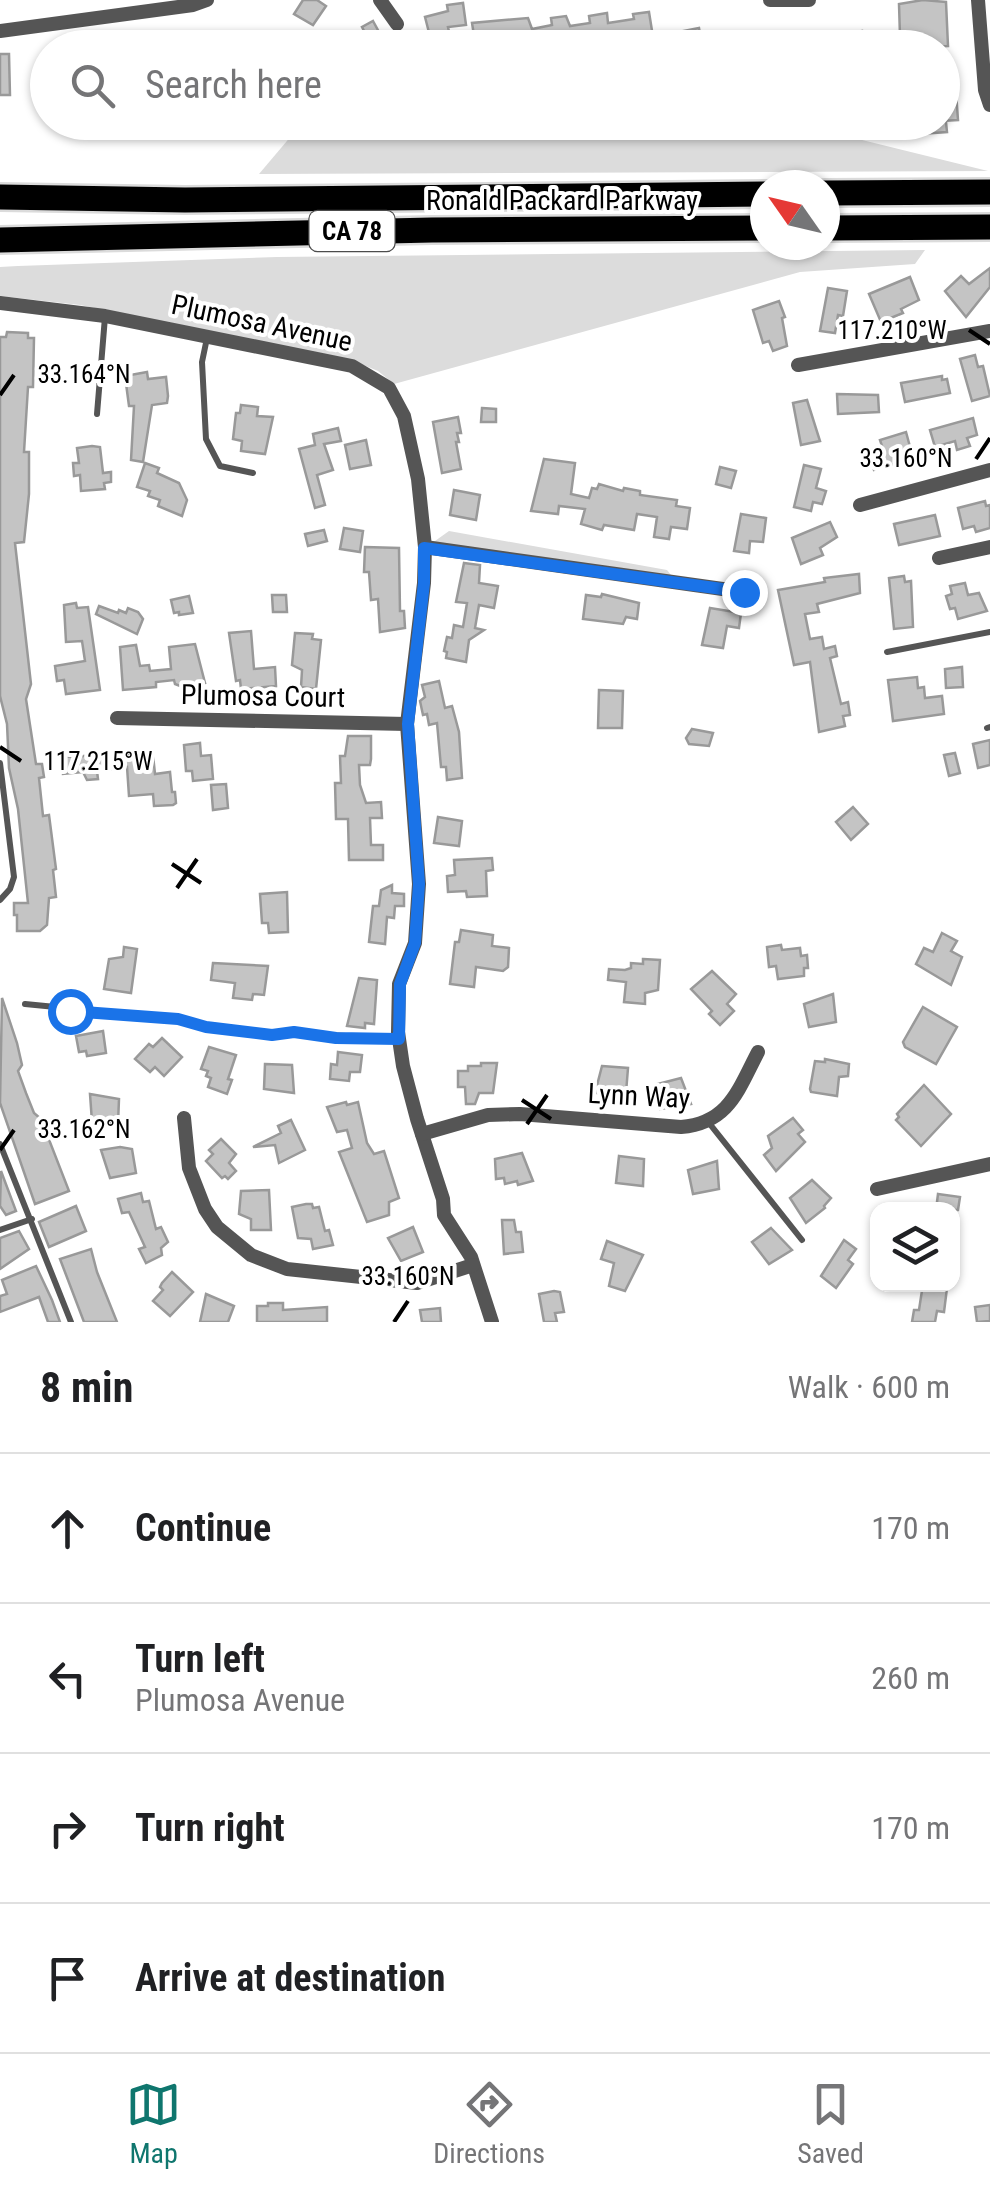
<!DOCTYPE html>
<meta charset="utf-8">
<style>
:root{--surface:#fff;--page:#f6f6f6;--text:#202124;--muted:#757577;--line:#e0e0e0;--accent:#0f766e}
body{margin:0;font-family:"Roboto Condensed",sans-serif;background:var(--page);color:var(--text)}
.controls{position:absolute;right:30px;bottom:30px;display:grid;overflow:hidden;border-radius:20px;box-shadow:0 2px 8px #0004}
.controls button{width:90px;height:90px;display:grid;place-items:center;padding:0;border:0;border-bottom:2px solid var(--line);background:var(--surface);color:var(--text);font:50px sans-serif}
.compass{position:absolute;left:750px;top:170px;width:90px;height:90px;border-radius:50%;background:var(--surface);box-shadow:0 2px 8px #0004;rotate:304deg}
.stop{position:absolute;width:30px;height:30px;margin:-22px;border:8px solid #1a73e8;border-radius:50%;background:#fff}
.stop.end{background:#1a73e8;border-color:#fff;box-shadow:0 2px 10px #0008}
.list{margin:0;padding:0;list-style:none}
h2{display:flex;justify-content:space-between;align-items:center;height:130px;margin:0;padding:0 40px;font-size:42px}
h2 small{font-size:32px;font-weight:400;color:var(--muted)}
.list li{display:grid;grid-template-columns:65px 1fr auto;gap:30px;align-items:center;box-sizing:border-box;height:150px;padding:0 40px;border-top:2px solid var(--line)}
.list b{display:block;font-size:38px;white-space:nowrap}
.list p{margin:0;font-size:32px;white-space:nowrap;color:var(--muted)}
.list em{font-size:32px;font-style:normal;color:var(--muted)}
.icon{flex:none;width:55px;height:55px;fill:none;stroke:currentColor;stroke-width:2;stroke-linecap:round;stroke-linejoin:round}
.map{position:relative;flex:none;width:990px;height:1322px;overflow:hidden}
.search{position:absolute;background:var(--surface);box-shadow:0 2px 8px #0004;left:30px;right:30px;top:30px;height:110px;display:flex;align-items:center;gap:25px;box-sizing:border-box;padding:0 35px;border-radius:55px;color:var(--muted);font-size:38px}
.sheet{height:730px;background:var(--surface)}
nav{display:flex;justify-content:space-around;align-items:center;box-sizing:border-box;height:140px;border-top:2px solid var(--line);background:var(--surface);font-size:28px;color:var(--muted)}
nav a{display:grid;justify-items:center;gap:5px}
nav .on{color:var(--accent)}
.map>svg:first-child{display:block}
.green{fill:#dcdcdc}
.building{fill:#c4c4c4;stroke:#999;stroke-width:2.5}
.lines{fill:none;stroke-linecap:round;stroke-linejoin:round}
.highway-casing{stroke:#dbdbdb;stroke-width:30}
.lane{stroke:#555;stroke-width:6}
.street{stroke:#555;stroke-width:14}
.highway{stroke:#000;stroke-width:25}
.route{stroke:#1a73e8;stroke-width:12}
.ticks{fill:none;stroke:#000;stroke-width:4}
.labels{text-anchor:middle;dominant-baseline:central;stroke-width:8;stroke-linejoin:round;paint-order:stroke}
.shield{fill:#fff;stroke:#4c4c4c;stroke-width:2.5}
.shield-label{font-size:25px;font-weight:bold;fill:#000}
.street-label{font-size:28px;fill:#000;stroke:#fff}
.ticks-label{font-size:25px;text-anchor:middle;fill:#000;stroke:#fff;stroke-width:8;stroke-linejoin:round;paint-order:stroke}
</style>
<div class="map">
<svg width="990" height="1322" viewBox="0 0 990 1322">
<rect width="100%" height="100%" fill="#fff"/>
<g class="green">
<path d="M303,122L793,123L988,171L259,174Z"/>
<path d="M925,250L915,264L800,272L394,384L378,371L349,359L80,305L0,296V267L18,266L277,257Z"/>
<path d="M449,531L667,570L675,580L428,546Z"/>
</g>
<g class="building">
<path d="M303,0H317L326,6L313,25L294,14Z"/>
<path d="M923,0L946,2L948,46L893,48L892,36H900L899,4Z"/>
<path d="M463,3L466,25L448,27L452,45L433,48L425,17L448,11L447,5Z"/>
<path d="M649,12L653,37L699,28L701,39L726,36L728,48H476L472,23L528,18L532,29L552,25L551,18L566,16L570,26L590,23L589,16L607,13L608,23L634,19L633,14Z"/>
<path d="M373,21L385,43L376,48H373L362,27Z"/>
<path d="M862,31L864,48H848L846,34Z"/>
<path d="M0,54H9L10,95H0Z"/>
<path d="M942,77H955L958,120L942,121Z"/>
<path d="M920,122H946L947,132L921,134Z"/>
<path d="M990,268V287L966,317L945,291L961,276L969,284Z"/>
<path d="M910,277L919,300L901,309L903,313L881,322L869,294Z"/>
<path d="M828,288L847,291L843,316L838,315L835,333L820,331Z"/>
<path d="M779,301L785,317L782,318L787,346L773,351L769,341L763,343L753,310Z"/>
<path d="M7,332L28,333V338H34L33,387H28L24,452H29V494L24,542L15,543L31,684L26,699L36,764H42L44,777L39,778L43,816L49,815L56,869L53,870L56,897L49,898L47,925L40,931H17V915H14V903H28L18,809L9,768L7,724L0,696V337H6Z"/>
<path d="M975,355L978,367L983,366L990,396L972,401L960,359Z"/>
<path d="M147,372L148,379L166,377L168,396L167,403L152,405L143,462L131,460L134,406H129L125,376Z"/>
<path d="M942,376V380L947,379L950,393L905,402L901,383Z"/>
<path d="M837,394L878,395L879,412L838,414Z"/>
<path d="M807,400L820,441L801,445L793,403Z"/>
<path d="M241,405L258,407L257,416L273,417L265,454L241,451L242,441L233,439L236,413H240Z"/>
<path d="M482,408L496,409V422H481Z"/>
<path d="M458,417L461,433H457L459,442H456L461,469L442,473L433,422Z"/>
<path d="M973,418L977,435L967,438L970,446L957,450L955,441L935,447L930,430Z"/>
<path d="M338,428L341,441L324,444L333,470L317,475L325,505L315,508L299,449L315,445L313,434Z"/>
<path d="M906,432L912,454L900,457L901,462L874,470L869,449L882,446L880,440Z"/>
<path d="M366,440L371,465L350,469L345,445Z"/>
<path d="M92,446L100,447L103,473L111,472V482L104,483L105,489L81,491L80,475L74,476L73,463H79L77,448Z"/>
<path d="M544,459L575,463L571,494L589,498L592,488L597,489L599,484L623,491L624,488L640,491V495L677,500L676,506L690,508L687,529L671,527L669,539L654,537L657,517L637,514L634,530L604,525L602,530L581,524L585,509L559,506L558,514L531,511Z"/>
<path d="M145,463L159,468L157,473L179,483L187,500L182,516L158,506L160,500L148,496L150,491L137,487Z"/>
<path d="M804,465L821,469L816,488L826,491L822,504L813,502L811,511L794,507Z"/>
<path d="M720,467L736,471L731,488L716,484Z"/>
<path d="M454,490L480,495L476,520L450,515Z"/>
<path d="M985,501L986,506L990,505V528L976,532L974,526L963,529L958,508Z"/>
<path d="M741,514L766,518L763,542L750,541L749,553L734,551Z"/>
<path d="M935,515L940,536L899,545L894,524Z"/>
<path d="M830,522L837,537L820,548L823,555L801,564L792,538Z"/>
<path d="M344,528L363,531L360,552L340,549Z"/>
<path d="M324,530L327,541L308,546L305,534Z"/>
<path d="M365,547L399,548L400,611H404L405,628L380,632L378,599L371,600L369,572H364Z"/>
<path d="M464,563L480,565L479,583L498,586L494,608L479,605L475,628L484,630L469,640L466,662L446,658L447,652L444,651L447,637L452,638L454,625L463,627L467,603L456,602Z"/>
<path d="M859,574L860,593L817,604L819,612L805,614L810,639L822,637L824,649L835,646L837,656L830,658L841,704L848,702L850,715L843,716L845,726L819,732L810,662L794,665L778,590L825,582L824,578Z"/>
<path d="M904,576L905,582L911,581L913,627L894,629L889,578Z"/>
<path d="M965,583L968,595L979,593L987,611L958,619L955,608L950,609L946,596L952,594L950,586Z"/>
<path d="M602,594L639,603L637,619L626,617L623,624L583,619L586,595L601,597Z"/>
<path d="M272,595H286L287,612H273Z"/>
<path d="M189,596L193,613L179,615V612L174,613L171,600Z"/>
<path d="M76,603L77,608L88,607L100,690L66,694L64,680L57,681L55,666L85,661L82,641L66,642L64,605Z"/>
<path d="M99,606L118,613L119,610L126,613L128,608L138,612L143,619L137,634L96,614Z"/>
<path d="M710,608L741,613L739,628L727,626L723,648L702,645Z"/>
<path d="M251,631L254,669L275,667L276,686L241,689L240,680L236,681L229,633Z"/>
<path d="M295,633L313,634L312,639L321,640L316,689L301,687L302,670L292,665Z"/>
<path d="M195,644L205,683L180,686L175,684L174,680L156,682V687L123,690L120,647L136,645L140,666L149,665L150,671L171,669L169,647Z"/>
<path d="M962,667L963,687L946,688L945,669Z"/>
<path d="M917,677L918,688L924,687L925,698L942,696L944,714L893,721L888,680Z"/>
<path d="M439,681L445,708L452,706L459,732L462,778L447,780L446,767H441L437,723L429,725L427,714L423,715L420,701L425,697L422,685Z"/>
<path d="M599,690L623,691L622,728H598Z"/>
<path d="M692,729L713,733L709,746L689,744L686,738Z"/>
<path d="M348,736H371V759L370,765H359L360,785L366,803L381,802L382,818H370L371,845H383V860H349L348,819H336L335,783H341L340,756H345Z"/>
<path d="M990,740V765L978,768L973,744Z"/>
<path d="M200,743L201,756L211,755L213,779L193,781L192,771H186L184,745Z"/>
<path d="M149,753L153,755L155,774L170,772L172,792H175L176,803L173,805L154,806L153,794L129,796L127,767L97,771L98,779L87,780L83,772L63,774L62,757Z"/>
<path d="M955,753L960,773L949,776L944,755Z"/>
<path d="M226,784L228,808L213,810L211,785Z"/>
<path d="M853,807L868,824L851,840L836,822Z"/>
<path d="M438,817L462,821L459,846L434,843Z"/>
<path d="M492,858L493,870L486,871L487,896L467,897L466,891L448,892L447,876L455,875L454,860Z"/>
<path d="M392,885V893L404,894V906H395L394,918L387,917L385,944L369,942L373,906H379L381,890Z"/>
<path d="M287,892L288,932L269,933L268,923H262L260,894Z"/>
<path d="M461,930L493,935L492,946L509,948L508,967L503,971L476,967L474,987L450,984L455,942H459Z"/>
<path d="M942,933L957,941L951,951L962,957L951,985L916,964L924,948L933,952Z"/>
<path d="M781,945L782,950L800,948L801,956L807,955L808,968H804V976L778,979L776,966L769,967L767,947Z"/>
<path d="M124,947L137,949L131,993L104,989L109,959L123,957Z"/>
<path d="M643,959L660,960L658,990L645,993V1004L624,1002L626,982L608,980L609,969L625,970L631,968V963L643,964Z"/>
<path d="M213,963L268,966L264,995L253,994L252,1000L233,998L235,983L211,980Z"/>
<path d="M712,971L736,994L727,1004L734,1011L720,1025L709,1014L712,1011L691,989Z"/>
<path d="M359,978L377,980L374,1024L365,1023V1028L347,1026Z"/>
<path d="M833,994L836,1022L809,1027L804,1004Z"/>
<path d="M2,998L17,1043L22,1065L18,1071L26,1093L34,1113L41,1119L69,1191L35,1204L0,1103Z"/>
<path d="M923,1007L957,1027L936,1064L905,1047L903,1042Z"/>
<path d="M103,1031L106,1053L87,1056L86,1051L79,1052L76,1036Z"/>
<path d="M162,1038L182,1057L164,1076L155,1067L150,1072L135,1059L149,1044L153,1047Z"/>
<path d="M209,1047L236,1055L228,1079L232,1080L227,1094L208,1087L211,1078L206,1076L208,1071L201,1069Z"/>
<path d="M338,1052L362,1055L360,1072H350L349,1081L330,1079L331,1064L337,1065Z"/>
<path d="M825,1059L849,1064L848,1076L839,1077L837,1096L811,1092L810,1089L815,1061L825,1062Z"/>
<path d="M481,1063H497L493,1093H479L475,1104H466L465,1087H458V1071H468V1066H481Z"/>
<path d="M265,1064L292,1065L294,1093L264,1089Z"/>
<path d="M602,1066L628,1068L626,1093H595Z"/>
<path d="M681,1078L691,1104L660,1109L654,1085Z"/>
<path d="M924,1085L951,1114L921,1146L896,1120L899,1117L897,1114Z"/>
<path d="M90,1094L119,1099L118,1124L92,1122Z"/>
<path d="M346,1102L347,1105L358,1102L367,1143L374,1154L384,1151L399,1198L389,1202V1215L367,1222L339,1152L352,1148L347,1130L337,1132L327,1107Z"/>
<path d="M793,1118L803,1130L798,1134L805,1142L776,1171L764,1155L772,1148L768,1136Z"/>
<path d="M291,1120L305,1150L279,1163L275,1145L253,1147L281,1133L278,1126Z"/>
<path d="M221,1139L236,1154L229,1163L236,1171L228,1179L225,1176L222,1178L206,1161L213,1154L209,1150Z"/>
<path d="M120,1147L132,1149L136,1173L110,1178L101,1150Z"/>
<path d="M522,1153L533,1181L518,1185L517,1181L505,1184L504,1178L496,1179L495,1159Z"/>
<path d="M619,1156L644,1159L643,1186L616,1183Z"/>
<path d="M717,1161L719,1189L693,1194L688,1170Z"/>
<path d="M1,1171L16,1211L6,1215L0,1206Z"/>
<path d="M812,1180L831,1198L824,1206L825,1208L806,1223L790,1198Z"/>
<path d="M269,1190L271,1230H251V1219L239,1214L241,1191Z"/>
<path d="M141,1193L143,1202L149,1201L156,1229L161,1227L168,1242L161,1248L162,1255L146,1263L139,1249L145,1247L129,1212L122,1213L118,1199Z"/>
<path d="M938,1194L960,1197L958,1210H936Z"/>
<path d="M306,1204H312L313,1208L319,1207L325,1231L329,1230L333,1245L313,1249L311,1239L298,1238L292,1207Z"/>
<path d="M76,1206L86,1231L49,1247L39,1222Z"/>
<path d="M502,1220H514L516,1232H521L523,1252L504,1254Z"/>
<path d="M413,1227L423,1252L401,1261L388,1238Z"/>
<path d="M771,1228L792,1250L769,1264L752,1242Z"/>
<path d="M19,1231L29,1249L0,1269V1238Z"/>
<path d="M844,1240L856,1249L848,1260L853,1264L836,1288L821,1276Z"/>
<path d="M607,1241L643,1255L625,1291L609,1286L614,1263L601,1259Z"/>
<path d="M91,1249L97,1272L117,1322H84L60,1259Z"/>
<path d="M36,1266L52,1300L60,1322H48L39,1297L0,1312V1296L7,1294L2,1280Z"/>
<path d="M172,1272L193,1292L170,1316L153,1301L163,1290L160,1287L162,1283Z"/>
<path d="M923,1284L947,1288L944,1312L937,1311L935,1322H912L914,1310H919Z"/>
<path d="M554,1291L560,1292L564,1312L555,1313L557,1322H544L539,1294Z"/>
<path d="M206,1294L234,1306L228,1322H200Z"/>
<path d="M268,1303H283V1310L327,1307V1322H257V1306H268Z"/>
<path d="M990,1305V1321L977,1322L975,1307Z"/>
<path d="M440,1308L441,1322H422L420,1310Z"/>
</g>
<g class="lines">
<g class="highway-casing">
<g id="highway">
<path d="M825,193L990,192"/>
<path d="M0,197L185,200L765,194"/>
<path d="M825,228L990,227"/>
<path d="M0,240L432,230L765,228"/>
</g>
</g>
<g class="lane">
<path d="M207,338L202,362L206,439L220,466L253,473"/>
<path d="M97,414L105,317"/>
<path d="M887,652L990,632"/>
<path d="M987,728L990,727"/>
<path d="M0,763L14,877L10,889L0,900"/>
<path d="M25,1004L178,1019L206,1027L272,1035L294,1033L398,1039"/>
<path d="M709,1123L802,1240"/>
<path d="M0,1144L71,1322"/>
<path d="M0,1230L32,1219"/>
</g>
<g class="street">
<path d="M380,0L397,24"/>
<path d="M770,0H809"/>
<path d="M978,0L985,90L990,105"/>
<path d="M0,31L193,5L207,0"/>
<path d="M0,303L105,316L352,366L389,388L404,416L418,479L425,547L424,583L407,724L419,884L415,943L399,984L398,1032L403,1066L417,1119L443,1199L444,1215L471,1257L492,1322"/>
<path d="M798,365L990,331"/>
<path d="M860,505L990,470"/>
<path d="M425,547L744,592"/>
<path d="M939,558L990,547"/>
<path d="M117,718L407,724"/>
<path d="M184,1118L189,1168L205,1209L217,1227L251,1255L287,1269L417,1283L473,1265"/>
<path d="M422,1134L488,1115L520,1114L681,1127C729,1123 738,1090 758,1052"/>
<path d="M877,1189L990,1164"/>
</g>
<use href="#highway" class="highway"/>
</g>
<g class="lines">
<path class="route" d="M70,1011L178,1019L206,1027L272,1035L294,1032L336,1038L399,1039L400,984L415,943L419,884L408,724L424,583V548L744,592"/>
</g>
<path class="ticks" d="M969,330L990,344M0,395L14,375M976,459L990,438M0,747L21,761M172,864L201,883M177,888L197,859M522,1100L551,1119M527,1124L547,1095M0,1150L14,1130M394,1322L408,1301"/>
<g class="labels">
<rect class="shield" x="309.5" y="211" width="85" height="40" rx="8"/>
<g class="shield-label">
<text x="352" y="231">CA 78</text>
</g>
<g class="street-label">
<text x="562" y="200">Ronald Packard Parkway</text>
<text transform="translate(262 323) rotate(12)">Plumosa Avenue</text>
<text transform="translate(263 696) rotate(1)">Plumosa Court</text>
<text transform="translate(639 1096) rotate(3)">Lynn Way</text>
</g>
</g>
<g class="ticks-label">
<text x="892" y="339">117.210°W</text>
<text x="84" y="383">33.164°N</text>
<text x="906" y="467">33.160°N</text>
<text x="98" y="770">117.215°W</text>
<text x="84" y="1138">33.162°N</text>
<text x="408" y="1285">33.160°N</text>
</g>
</svg>
<div class="controls">
<button><svg class="icon" aria-label="layers" viewBox="0 0 24 24"><path d="M12 4l9 5-9 5-9-5zM3 14l9 5 9-5"/></svg></button>
</div>
<svg class="compass" viewBox="-18 -18 36 36"><path d="M0-13l5 13h-10z" fill="#e53935"/><path d="M0 13l5-13h-10z" fill="#757577"/></svg>
<div class="stop" style="left:70px;top:1011px"></div>
<div class="stop end" style="left:744px;top:592px"></div>
<div class="search"><svg class="icon" aria-label="search" viewBox="0 0 24 24"><circle cx="10" cy="10" r="6"/><path d="M15 15l6 6"/></svg>Search here</div>
</div>
<section class="sheet">
<h2>8 min<small>Walk · 600 m</small></h2>
<ul class="list">
<li><svg class="icon" aria-label="ahead" viewBox="0 0 24 24"><path d="M12 20V5M6 11l6-6 6 6"/></svg><div><b>Continue</b></div><em>170 m</em></li>
<li><svg class="icon" aria-label="left" viewBox="0 0 24 24"><path d="M17 20v-9H6M10 6l-5 5 5 5"/></svg><div><b>Turn left</b><p>Plumosa Avenue</p></div><em>260 m</em></li>
<li><svg class="icon" aria-label="right" viewBox="0 0 24 24"><path d="M7 20v-9h11M14 6l5 5-5 5"/></svg><div><b>Turn right</b></div><em>170 m</em></li>
<li><svg class="icon" aria-label="arrive" viewBox="0 0 24 24"><path d="M6 21V4h12l-3 4 3 4H6"/></svg><div><b>Arrive at destination</b></div></li>
</ul>
</section>
<nav>
<a class="on"><svg class="icon" aria-label="map" viewBox="0 0 24 24"><path d="M3 6l6-2 6 2 6-2v14l-6 2-6-2-6 2zM9 4v14M15 6v14"/></svg>Map</a>
<a><svg class="icon" aria-label="directions" viewBox="0 0 24 24"><path d="M12 3l9 9-9 9-9-9zM9 14v-3h6M13 9l2 2-2 2"/></svg>Directions</a>
<a><svg class="icon" aria-label="saved" viewBox="0 0 24 24"><path d="M7 4h10v16l-5-4-5 4z"/></svg>Saved</a>
</nav>
